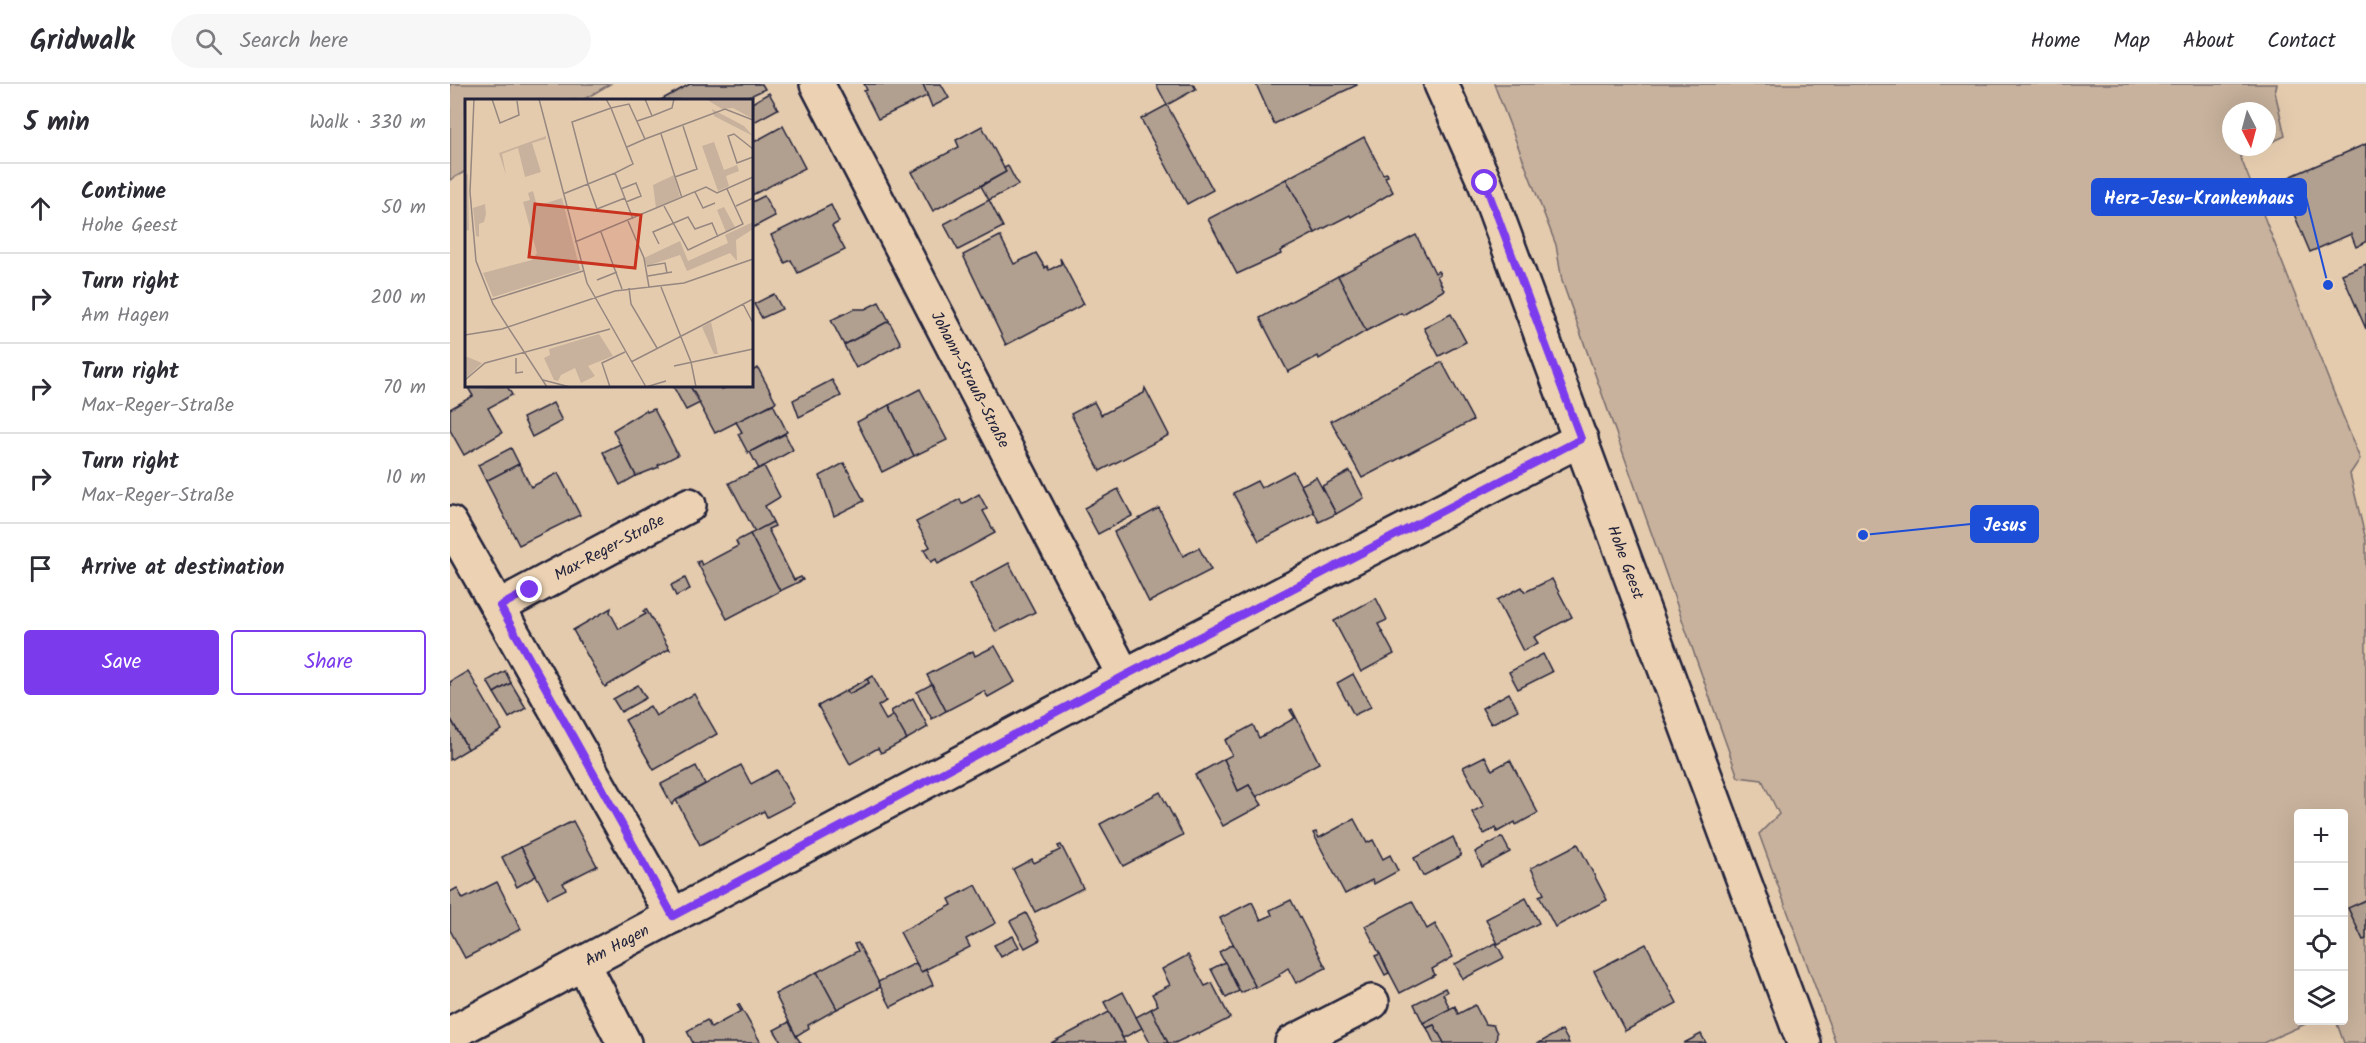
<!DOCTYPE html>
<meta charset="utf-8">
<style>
:root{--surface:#fff;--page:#f7f7f7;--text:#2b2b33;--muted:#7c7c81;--line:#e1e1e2;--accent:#7c3aed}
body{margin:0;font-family:Kalam,sans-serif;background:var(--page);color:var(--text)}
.controls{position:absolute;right:18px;bottom:18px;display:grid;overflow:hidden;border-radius:6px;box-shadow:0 6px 24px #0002}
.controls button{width:54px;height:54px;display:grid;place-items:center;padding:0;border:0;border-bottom:2px solid var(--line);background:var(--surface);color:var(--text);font:30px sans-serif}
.compass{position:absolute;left:1772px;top:18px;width:54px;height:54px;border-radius:50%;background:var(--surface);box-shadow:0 6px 24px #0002;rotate:174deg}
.stop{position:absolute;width:18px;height:18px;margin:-14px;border:4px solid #7c3aed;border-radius:50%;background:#fff}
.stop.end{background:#7c3aed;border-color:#fff;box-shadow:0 2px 6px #0008}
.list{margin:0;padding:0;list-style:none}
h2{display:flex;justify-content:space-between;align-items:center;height:78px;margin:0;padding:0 24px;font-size:26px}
h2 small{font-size:20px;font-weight:400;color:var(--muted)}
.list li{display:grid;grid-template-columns:39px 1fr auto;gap:18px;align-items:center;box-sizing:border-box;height:90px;padding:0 24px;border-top:2px solid var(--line)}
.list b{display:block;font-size:22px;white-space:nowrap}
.list p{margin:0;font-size:20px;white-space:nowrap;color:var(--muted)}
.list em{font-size:20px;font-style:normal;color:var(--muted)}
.actions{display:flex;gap:12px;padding:18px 24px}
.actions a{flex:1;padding:14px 0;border:2px solid var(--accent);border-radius:6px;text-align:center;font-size:21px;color:var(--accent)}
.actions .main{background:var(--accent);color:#fff}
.icon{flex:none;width:33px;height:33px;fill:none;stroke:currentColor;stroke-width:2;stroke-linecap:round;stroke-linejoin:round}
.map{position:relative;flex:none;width:1916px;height:959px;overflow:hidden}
header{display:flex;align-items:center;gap:36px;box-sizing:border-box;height:84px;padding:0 30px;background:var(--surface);border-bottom:2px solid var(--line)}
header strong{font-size:28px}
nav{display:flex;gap:33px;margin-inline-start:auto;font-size:21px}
.search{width:420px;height:54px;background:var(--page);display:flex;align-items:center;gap:15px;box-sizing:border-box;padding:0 21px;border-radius:33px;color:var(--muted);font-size:22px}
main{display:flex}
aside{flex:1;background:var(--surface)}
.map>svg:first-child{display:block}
.green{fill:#c8b29d;stroke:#756a6c;stroke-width:1.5}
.building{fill:#b19f90;stroke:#22223b;stroke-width:1.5}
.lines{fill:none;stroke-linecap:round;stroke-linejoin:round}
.minor-casing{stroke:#22223b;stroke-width:38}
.minor{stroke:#ecd2b3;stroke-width:33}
.route{stroke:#7c3aed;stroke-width:8}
.labels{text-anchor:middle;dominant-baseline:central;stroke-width:4.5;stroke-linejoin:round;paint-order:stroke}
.street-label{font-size:16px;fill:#22223b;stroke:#ecd2b3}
.inset-road{fill:none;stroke:#968780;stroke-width:1.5}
.view{fill:#c8321e;fill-opacity:0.15;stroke:#c8321e;stroke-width:3}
.inset-edge{fill:none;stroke:#22223b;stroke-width:3}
.leader{fill:none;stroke:#1d4ed8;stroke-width:2}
.callout-dot{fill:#1d4ed8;stroke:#ecd2b3;stroke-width:2}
.callout{fill:#1d4ed8;stroke:#1d4ed8;stroke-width:2}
.callout-label{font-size:18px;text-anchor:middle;font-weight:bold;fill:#fff}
</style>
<header>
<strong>Gridwalk</strong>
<div class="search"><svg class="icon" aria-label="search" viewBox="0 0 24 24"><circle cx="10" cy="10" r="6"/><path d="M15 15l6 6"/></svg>Search here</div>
<nav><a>Home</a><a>Map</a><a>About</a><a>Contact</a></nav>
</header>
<main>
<aside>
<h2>5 min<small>Walk · 330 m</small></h2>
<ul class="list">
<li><svg class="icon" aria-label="ahead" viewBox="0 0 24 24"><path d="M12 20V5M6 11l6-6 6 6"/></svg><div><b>Continue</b><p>Hohe Geest</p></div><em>50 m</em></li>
<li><svg class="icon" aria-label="right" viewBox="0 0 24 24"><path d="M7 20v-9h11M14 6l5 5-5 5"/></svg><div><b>Turn right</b><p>Am Hagen</p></div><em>200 m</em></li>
<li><svg class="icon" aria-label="right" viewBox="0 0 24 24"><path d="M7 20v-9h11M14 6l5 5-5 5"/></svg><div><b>Turn right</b><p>Max-Reger-Straße</p></div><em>70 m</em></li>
<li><svg class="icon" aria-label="right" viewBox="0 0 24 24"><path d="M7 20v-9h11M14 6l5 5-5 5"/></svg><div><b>Turn right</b><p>Max-Reger-Straße</p></div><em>10 m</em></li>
<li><svg class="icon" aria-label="arrive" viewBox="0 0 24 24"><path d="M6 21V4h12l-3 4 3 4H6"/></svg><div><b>Arrive at destination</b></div></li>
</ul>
<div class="actions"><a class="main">Save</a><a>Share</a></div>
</aside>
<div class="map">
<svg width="1916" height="959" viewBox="0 0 1916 959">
<rect width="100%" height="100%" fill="#e4cbae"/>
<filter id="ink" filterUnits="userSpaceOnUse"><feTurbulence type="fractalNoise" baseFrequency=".0167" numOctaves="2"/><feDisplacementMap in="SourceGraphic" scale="12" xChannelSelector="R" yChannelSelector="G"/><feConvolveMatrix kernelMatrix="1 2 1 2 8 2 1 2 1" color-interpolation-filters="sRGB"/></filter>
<g filter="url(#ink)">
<g class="green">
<path d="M0,0H160L133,16H16V87L0,96Z"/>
<path d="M1044,0H1827L1825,8L1835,52L1817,60V27H1781V63H1809L1790,72L1910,375L1900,390L1916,456V959H1894L1886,937L1894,936V730H1848V936L1862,937L1813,959H1386L1309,750L1329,730L1312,696L1288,693L1112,197L1106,161Z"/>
</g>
<g class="building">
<path d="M240,0H312L315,5L292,16H211Z"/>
<path d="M414,0H473L479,11L428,35L414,7L417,6Z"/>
<path d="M473,0H491L499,14L482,23Z"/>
<path d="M706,0H743L746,5L717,21Z"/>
<path d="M806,0H906L907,1L824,40Z"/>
<path d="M319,9L328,25L302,39V19Z"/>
<path d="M717,21L763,106L737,120L691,35Z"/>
<path d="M333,42L355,84L302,111V59Z"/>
<path d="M532,42L556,88L483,127L462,88L509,63L506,56Z"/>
<path d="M914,53L933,90L937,89L938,92L935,93L943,108L901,133L900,131L865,149L836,95Z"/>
<path d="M1916,60V158L1906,163L1901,150L1860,168L1830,97Z"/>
<path d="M558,82L568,101L539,116L531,102L556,88L554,84Z"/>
<path d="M836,95L865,149L830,167L831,170L787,190L758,135Z"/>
<path d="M314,112L325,132L302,144V118Z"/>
<path d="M539,116L553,143L508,166L494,140Z"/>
<path d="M381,121L389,138L382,142L395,166L348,189L341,176L335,179L321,151Z"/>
<path d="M966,151L985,189L988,187L990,190L987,192L994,206L953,231L951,229L916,247L888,192Z"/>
<path d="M550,152L564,180L586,169L595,184L597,182L599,186L611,180L610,174L634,220L556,261L513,171Z"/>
<path d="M1916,180V245L1892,190Z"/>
<path d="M888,192L916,247L869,275L868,272L838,288L810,234Z"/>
<path d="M324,210L332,225L312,234L304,220Z"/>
<path d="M429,218L439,237L394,261L381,236L404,225H415Z"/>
<path d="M1001,230L1016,258L989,272L974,244Z"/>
<path d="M439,237L451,260L406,284L394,261Z"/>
<path d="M992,278L1023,336L912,394L881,337Z"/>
<path d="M308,284L326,318L265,349L240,302H270L272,305L279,302H302V287Z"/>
<path d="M382,296L391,312L349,333L343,316Z"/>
<path d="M17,302H57L62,311L38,324L52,349L14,371L0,346V325L23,312Z"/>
<path d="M223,302H240L250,319L236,326Z"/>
<path d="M695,304L719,351L650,387L621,330L644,318L651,331L694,309Z"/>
<path d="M470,305L497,356L464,372L439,321Z"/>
<path d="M103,319L112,337L82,353L73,334Z"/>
<path d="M323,320L337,348L298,369L288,350L292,348L286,338Z"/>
<path d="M439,321L464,372L432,388L407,338Z"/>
<path d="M204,325L228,371L208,381L209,383L186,392L163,346L196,326L197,328Z"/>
<path d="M335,350L343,366L309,385L300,368Z"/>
<path d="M170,360L186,392L170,401L153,368Z"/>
<path d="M61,364L69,380L36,397L28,381Z"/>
<path d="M394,379L414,417L384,432L370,392Z"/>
<path d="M69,380L81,403L108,389L130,431L69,461L36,397Z"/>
<path d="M314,382L330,413L315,422L323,438L305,448L279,399Z"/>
<path d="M843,387L865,428L809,457L783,409L807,397L811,404Z"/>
<path d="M900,387L914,414L886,430L872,402Z"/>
<path d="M866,393L886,430L869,438L851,401Z"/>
<path d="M668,405L682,432L648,450L634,424Z"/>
<path d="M529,410L537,425L533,427L545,449L488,480L486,475L481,478L474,466L480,463L466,438L510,415L512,420Z"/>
<path d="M709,424L733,472L749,464L761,486L699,518L664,448Z"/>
<path d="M323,438L325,442L318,445L344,496L351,493L353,496L330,507L300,450Z"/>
<path d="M300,450L330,507L277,535L247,478L250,477L252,481L288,462L286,457Z"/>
<path d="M559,479L585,528L546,548L520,500Z"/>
<path d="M235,494L240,505L226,512L221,501Z"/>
<path d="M1102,495L1122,533L1084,553L1088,559L1073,567L1047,516L1072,503L1075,508Z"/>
<path d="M926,514L937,536L928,540L944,570L911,588L884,537Z"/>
<path d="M161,524L160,528L169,545L196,530L193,527L196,525L220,566H217L155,603L123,546Z"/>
<path d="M545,562L565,598L538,613L534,607L496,627L477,591L523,567L525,572Z"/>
<path d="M1093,570L1102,588L1068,605L1059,588Z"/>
<path d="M18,587L52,646L18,665L0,634V598Z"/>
<path d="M55,587L61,599L44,609L37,597Z"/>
<path d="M903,590L921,623L904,631L887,599Z"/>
<path d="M423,592L436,617L428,622L436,636L444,631L457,655L431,669L428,664L400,680L368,622L397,606L399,610L419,599L417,595Z"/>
<path d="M417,595L419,599L399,610L397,606Z"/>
<path d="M61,599L76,624L59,634L44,609Z"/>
<path d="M482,600L496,627L482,635L467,608Z"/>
<path d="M188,601L196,614L171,628L163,615Z"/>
<path d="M1059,609L1068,626L1041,640L1032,624Z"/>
<path d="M244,610L267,650L204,686L175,636L200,622L206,632Z"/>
<path d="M463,614L478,643L457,655L441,627Z"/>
<path d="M842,625L869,679L806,713L799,701L788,707L774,675L782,671L775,656L803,641L809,654L845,634L840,626Z"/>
<path d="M0,634L18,665L0,676Z"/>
<path d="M1035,672L1042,686L1060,676L1088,729L1066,741L1065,738L1047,748L1046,744L1034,750L1022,728L1034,722L1013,683Z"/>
<path d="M774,675L788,707L799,701L812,721L773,742L745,691Z"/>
<path d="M291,681L301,700L327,686L344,719L317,733L314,727L250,761L226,716Z"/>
<path d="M246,682L255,700L226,716L222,721L211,700Z"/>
<path d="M710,708L733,751L673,782L650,740Z"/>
<path d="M904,735L917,759L923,756L933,775L940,771L948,787L924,800L922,796L895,810L863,749L866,748L869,754Z"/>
<path d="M123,737L147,782L113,799L116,805L98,814L71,763Z"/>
<path d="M1003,753L1011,772L973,792L964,774Z"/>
<path d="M1052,753L1060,768L1032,783L1025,768Z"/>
<path d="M1128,760L1157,816L1105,843L1089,812L1094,810L1081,784Z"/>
<path d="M611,761L633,804L585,828L563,785L582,775L584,779L610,766L608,762Z"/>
<path d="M71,763L86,792L67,803L52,773Z"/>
<path d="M47,798L71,845L15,874L0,846V808L7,804L13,815Z"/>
<path d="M526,801L546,839L516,855L520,863L471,888L450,848L502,821L499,815Z"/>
<path d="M1076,814L1089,839L1048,860L1036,835Z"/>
<path d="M841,816L876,884L846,899L838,884L829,890L830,892L806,904L770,834L802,818L811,836L822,831L820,826Z"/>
<path d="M1916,816V855L1913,856L1898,824Z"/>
<path d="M962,817L977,845L985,840L1003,873L982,885L985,891L950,909L915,842Z"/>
<path d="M576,829L590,856L575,864L560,837Z"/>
<path d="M563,852L569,863L551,873L544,861Z"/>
<path d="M408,859L431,903L387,925L367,888L408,867L404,860Z"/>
<path d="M1046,859L1054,874L1013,895L1005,880Z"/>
<path d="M783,860L805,902L791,909L769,868Z"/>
<path d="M1196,860L1227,919L1175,947L1144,887Z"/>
<path d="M930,870L939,889L935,891L925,872Z"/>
<path d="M738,871L755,902L762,899L780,934L749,950L748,948L725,959H718L701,925L708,921L702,910L720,901L712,885Z"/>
<path d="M775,878L789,907L776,914L761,885Z"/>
<path d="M466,879L471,888L476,886L483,901L441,923L428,898Z"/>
<path d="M367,888L387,925L358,941L359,944L346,952L325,910Z"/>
<path d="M995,904L997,908L993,910L1000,925L973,939L964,920Z"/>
<path d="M673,908L692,944L673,954L654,918Z"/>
<path d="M289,920L311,959H243L237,947L257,936L261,944L291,927L287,921Z"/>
<path d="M1025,921L1035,940L1043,941L1047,949L1046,959H994L984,941L977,944L973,939L1005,922L1008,930Z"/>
<path d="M701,925L718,959H700L692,944L686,933Z"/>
<path d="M659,928L675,959H601Z"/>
<path d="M339,938L346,952L351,959H332L324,946Z"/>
<path d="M984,941L994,959H984L977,944Z"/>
<path d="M1112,946L1119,959H1089Z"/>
<path d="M1251,950L1256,959H1234Z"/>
</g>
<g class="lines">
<g class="minor-casing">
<g id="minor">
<path id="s1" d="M367,0L674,592"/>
<path id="s2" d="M991,0L1035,99L1354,959"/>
<path d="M0,439L223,832"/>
<path id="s3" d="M50,522L239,421"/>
<path d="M133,879L174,959"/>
<path id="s4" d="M0,950L674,592L1131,355"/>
<path d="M842,959L922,918"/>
</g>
</g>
<use href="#minor" class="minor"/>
</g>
</g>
<g class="lines" filter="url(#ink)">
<path class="route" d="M80,506L50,522L223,832L674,592L1131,355L1035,99"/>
</g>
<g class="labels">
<g class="street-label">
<text stroke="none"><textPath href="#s1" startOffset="333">Johann-Strauß-Straße</textPath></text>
<text stroke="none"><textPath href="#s3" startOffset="124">Max-Reger-Straße</textPath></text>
<text stroke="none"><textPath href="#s2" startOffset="513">Hohe Geest</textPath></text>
<text stroke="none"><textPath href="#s4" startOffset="189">Am Hagen</textPath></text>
</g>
</g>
<g transform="translate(15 15)">
<rect width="288" height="288" fill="#e4cbae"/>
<path d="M241,0H288V20L268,9L257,10ZM247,10L279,27L288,37L249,17ZM81,37V40L67,44L76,73L60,78L53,49L37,55L41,76L34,54ZM249,43L259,71L272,66L274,72L261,77L264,87L253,92L237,47ZM3,75L4,131L0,132V76ZM209,76L215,98L191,109L188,86ZM68,92L72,107L97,99L115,171L28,198L18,174L67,161L72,154L58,103L65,101L63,94ZM20,105L21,115L19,123L14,125V138L11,137L8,109ZM259,108L270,128L261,133L252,111ZM288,123V130L271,141L272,162L265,154L222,172L215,156L182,167L179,159L215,142L223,162L263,144L260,136ZM246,223L253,255H249L237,228ZM134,235L148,257L123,267L130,277L116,284L110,269L96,276L93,282L89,281L79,259L85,256L84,250ZM0,257L17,264L0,280Z" fill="#c8b29d"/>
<path class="inset-road" d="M9,0L5,93L11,162L28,205L82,288M27,0L35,24L54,16L52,2M74,0L122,184L181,288M141,0L146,9L164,5L180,40L260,10L288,21M187,17L207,9L209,0M172,22L187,17L180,0M196,35L217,99M162,48L180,40M288,50L269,35L263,37L272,64L288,58M150,74L168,120M210,78L232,70L218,27M156,90L171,84L176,97L161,103M230,93L238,109L250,104M98,95L123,85L150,74L168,65L146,9L107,23L123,85L132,110L160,99M199,107L223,151L278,125L262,90M271,107L288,99M163,122L179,159L184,188M136,133L157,190M110,143L241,88L252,94L288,78M194,145L188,133L223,118L230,130L247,124L253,138M182,167L200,164L202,174M183,177L207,173M132,181L152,173M196,188L226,263L231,288M164,189L166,205L192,249M26,201L118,172M278,205L288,224M0,236L37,230L150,192L219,184L288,160M51,259V274L58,273M166,263L288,200M209,267L288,250M0,281L20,264L145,230M78,281L105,288M145,288L137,264L160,253M181,288L201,282"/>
<path class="view" d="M70,105L176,116L170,169L64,158Z"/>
<rect width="288" height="288" class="inset-edge"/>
</g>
<path class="leader" d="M1878 201L1856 113M1413 451L1521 440"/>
<g class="callout-dot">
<circle cx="1878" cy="201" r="6"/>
<circle cx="1413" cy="451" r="6"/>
</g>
<g class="callout">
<rect x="1642" y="95" width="214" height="36" rx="6"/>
<rect x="1521" y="422" width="67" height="36" rx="6"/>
</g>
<g class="callout-label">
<text x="1749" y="120">Herz-Jesu-Krankenhaus</text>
<text x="1555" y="447">Jesus</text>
</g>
</svg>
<div class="controls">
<button>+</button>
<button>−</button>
<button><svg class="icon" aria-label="locate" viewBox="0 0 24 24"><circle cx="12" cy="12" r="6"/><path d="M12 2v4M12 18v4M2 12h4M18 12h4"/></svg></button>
<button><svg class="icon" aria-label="layers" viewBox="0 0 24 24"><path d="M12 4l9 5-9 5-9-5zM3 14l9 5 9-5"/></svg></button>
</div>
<svg class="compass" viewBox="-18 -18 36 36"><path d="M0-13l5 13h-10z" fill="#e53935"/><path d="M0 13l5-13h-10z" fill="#7c7c81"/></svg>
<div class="stop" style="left:1035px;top:99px"></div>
<div class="stop end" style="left:80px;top:506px"></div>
</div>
</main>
